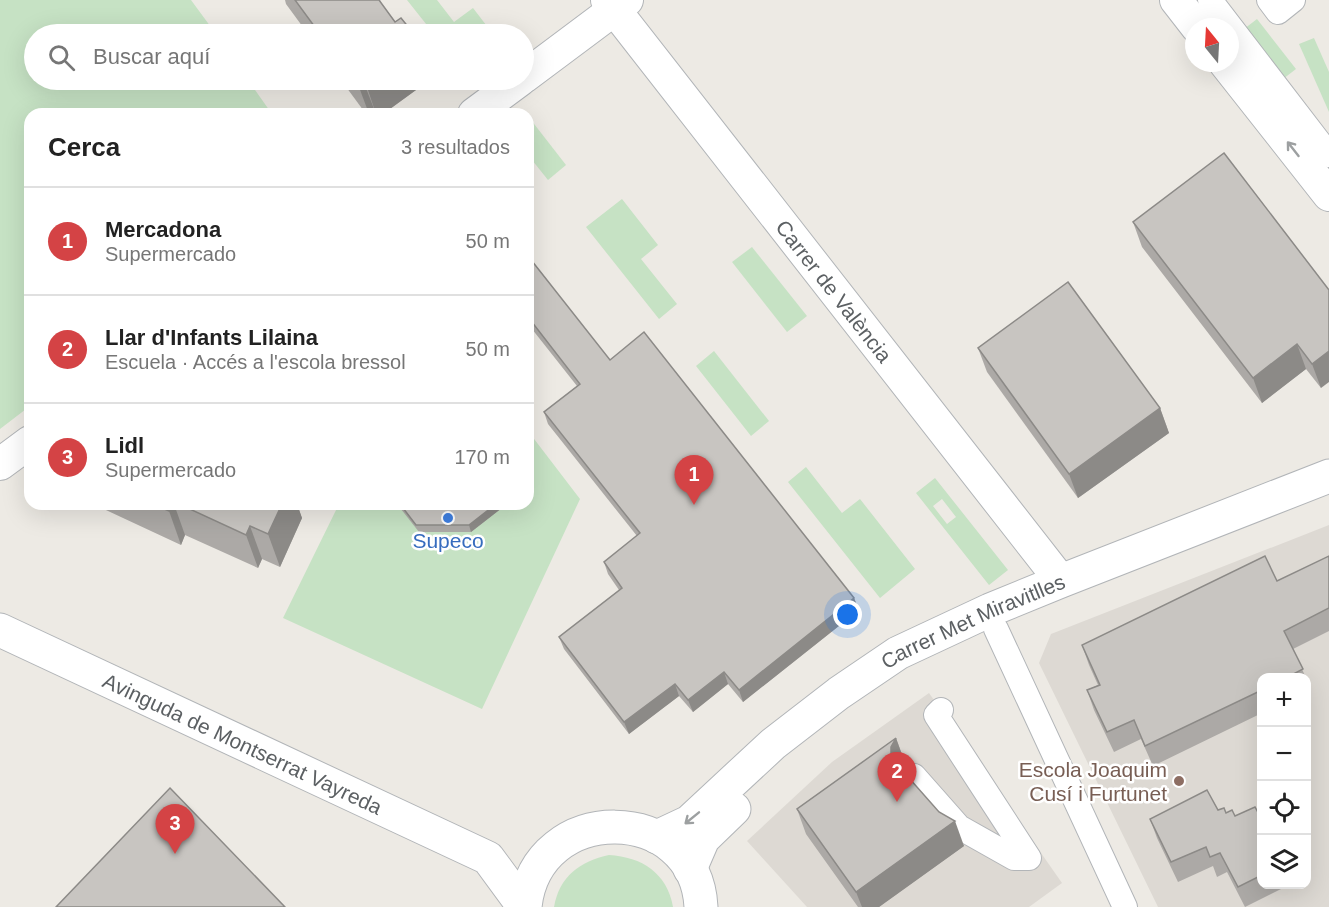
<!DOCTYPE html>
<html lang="es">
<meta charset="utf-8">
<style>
:root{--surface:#fff;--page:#f6f6f6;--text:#222;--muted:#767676;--line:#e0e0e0;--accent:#d44345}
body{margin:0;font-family:Helvetica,sans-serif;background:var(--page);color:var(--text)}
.controls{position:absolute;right:18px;bottom:18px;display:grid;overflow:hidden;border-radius:12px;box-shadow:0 6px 24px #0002}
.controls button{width:54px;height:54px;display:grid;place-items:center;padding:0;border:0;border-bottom:2px solid var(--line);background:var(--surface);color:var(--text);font:30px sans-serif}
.compass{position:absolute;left:1185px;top:18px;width:54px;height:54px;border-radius:50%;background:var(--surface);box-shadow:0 6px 24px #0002;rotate:342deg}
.you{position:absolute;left:848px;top:615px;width:21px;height:21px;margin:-15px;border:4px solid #fff;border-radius:50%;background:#1a73e8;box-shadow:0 0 0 9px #1a73e833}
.badge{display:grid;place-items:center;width:39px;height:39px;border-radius:50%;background:var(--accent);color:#fff;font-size:20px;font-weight:700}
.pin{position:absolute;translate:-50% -50px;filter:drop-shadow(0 2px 3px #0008)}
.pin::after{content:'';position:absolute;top:32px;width:21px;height:18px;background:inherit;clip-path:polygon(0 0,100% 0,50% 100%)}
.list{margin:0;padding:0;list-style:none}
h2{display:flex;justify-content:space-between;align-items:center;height:78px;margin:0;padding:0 24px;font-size:26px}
h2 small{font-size:20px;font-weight:400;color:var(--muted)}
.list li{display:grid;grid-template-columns:39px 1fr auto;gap:18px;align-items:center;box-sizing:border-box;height:108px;padding:0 24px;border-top:2px solid var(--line)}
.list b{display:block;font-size:22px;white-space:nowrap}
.list p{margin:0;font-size:20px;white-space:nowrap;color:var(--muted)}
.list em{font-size:20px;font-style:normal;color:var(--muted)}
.icon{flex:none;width:33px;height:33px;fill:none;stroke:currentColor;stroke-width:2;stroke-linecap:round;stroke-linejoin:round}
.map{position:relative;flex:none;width:1329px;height:907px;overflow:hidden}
.search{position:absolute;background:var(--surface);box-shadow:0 6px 24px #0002;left:24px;top:24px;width:510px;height:66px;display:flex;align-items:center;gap:15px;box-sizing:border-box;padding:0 21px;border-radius:33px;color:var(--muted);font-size:22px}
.panel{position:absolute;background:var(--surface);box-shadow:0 6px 24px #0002;left:24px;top:108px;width:510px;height:402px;border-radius:18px}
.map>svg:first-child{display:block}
.education{fill:#ddd9d3;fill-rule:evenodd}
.green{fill:#c6e2c4;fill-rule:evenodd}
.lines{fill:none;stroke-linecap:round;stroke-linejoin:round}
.pedestrian-casing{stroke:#b2b5b8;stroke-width:26}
.minor-casing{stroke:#b2b5b8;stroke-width:34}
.tertiary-casing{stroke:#b2b5b8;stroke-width:35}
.pedestrian{stroke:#fff;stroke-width:24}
.minor{stroke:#fff;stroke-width:32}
.tertiary{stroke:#fff;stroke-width:33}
.wall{fill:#aca9a6}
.shaded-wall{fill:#8c8a87}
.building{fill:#c8c5c1;stroke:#8c8a87;stroke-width:1.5}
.oneway{stroke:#9da0a1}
.shop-dot{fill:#3f7fe0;stroke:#fff;stroke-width:2}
.education-dot{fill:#8d6e63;stroke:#fff;stroke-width:2}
.labels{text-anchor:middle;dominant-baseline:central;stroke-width:5;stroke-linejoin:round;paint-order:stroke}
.street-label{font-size:21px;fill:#5c6063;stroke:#fff}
.shop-label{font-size:21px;fill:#366cbe;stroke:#fff}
.education-label{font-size:21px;fill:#785e54;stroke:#fff;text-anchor:end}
</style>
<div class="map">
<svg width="1329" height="907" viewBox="0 0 1329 907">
<rect width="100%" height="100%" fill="#edeae4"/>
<g class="education">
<path d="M1329,525V907H1158L1039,663L1051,634ZM1262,678H1306V884H1262Z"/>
<path d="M929,693L1062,883L1029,907H807L747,841L832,762Z"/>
</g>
<g class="green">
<path d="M0,0H191L216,34H34V80H248L272,114H30V406L0,429Z"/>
<path d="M407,0H437L454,22L473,8L493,34H434Z"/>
<path d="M1257,19L1296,69L1283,79L1244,29Z"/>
<path d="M1314,38L1329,72V112L1299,44Z"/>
<path d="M531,120L566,165L548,180L528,155V122Z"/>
<path d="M622,199L658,245L641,259L677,304L659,319L586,227Z"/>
<path d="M752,247L807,316L787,332L732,262Z"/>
<path d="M714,351L769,421L751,436L696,366Z"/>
<path d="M528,431L580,499L482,709L283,618L339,504H528Z"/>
<path d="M806,467L842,513L860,499L915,569L880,598L788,482Z"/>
<path d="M935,478L1008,570L989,585L916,493ZM942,499L956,517L947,524L933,506Z"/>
<path d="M609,855C642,857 667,873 673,907H554C559,877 580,861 609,855Z"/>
</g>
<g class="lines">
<g class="pedestrian-casing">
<g id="pedestrian">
<path d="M1210,0L1329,155"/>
<path d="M1269,0L1278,12L1293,0"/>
<path d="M996,629L1125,907"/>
<path d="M914,776L959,827L1014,858H1029L936,715L941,710"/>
</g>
</g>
<g class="minor-casing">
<g id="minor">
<path id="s1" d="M607,0L1061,581"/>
<path d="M1176,0L1197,27"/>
<path d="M1225,63L1329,195"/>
<path d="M524,77L627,0"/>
<path d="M474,114L520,80"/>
<path d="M0,464L30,442"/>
</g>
</g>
<g class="tertiary-casing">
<g id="tertiary">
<path id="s2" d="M0,630L488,858L524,907"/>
<path id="s3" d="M657,837L689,822L773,744L839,693L898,653L990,610L1061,581L1329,476"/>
<path d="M690,869L703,839L734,809"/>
<path d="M525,907C536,799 696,802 701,907"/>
</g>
</g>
<use href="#pedestrian" class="pedestrian"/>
<use href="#minor" class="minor"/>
<use href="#tertiary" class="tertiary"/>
</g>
<g class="wall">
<path d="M285,0H380L381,3L395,22L414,34H308L286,4Z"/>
<path d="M341,80H426L427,82L383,114H366Z"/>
<path d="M1133,222L1329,290L1321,388L1306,369L1262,403L1142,247Z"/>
<path d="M528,256L610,360L854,598L859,610L743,702L728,684L693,712L679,696L629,734L564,649L559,637L619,590L608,574L604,562L637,536L548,424L544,412L577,386L528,324Z"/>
<path d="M978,348L1160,408L1169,433L1078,498L987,372Z"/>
<path d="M93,504H297L302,518L280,567L262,559L258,568L185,535L181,545Z"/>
<path d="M397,504H507L471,532H419Z"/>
<path d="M1329,556V631L1293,649L1306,678H1262V713L1153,766L1141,739L1114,752L1094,710L1087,690L1098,685L1089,665L1082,645L1277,581Z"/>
<path d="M1306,679L1310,689L1306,691Z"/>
<path d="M896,738L905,763L902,769L964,846L879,907H858L806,834L797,809Z"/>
<path d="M1218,810L1235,816L1262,820V885H1289L1245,907L1227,872L1217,877L1213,866L1178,882L1157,838L1150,819Z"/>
</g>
<g class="shaded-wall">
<path d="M372,80H426L427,82L383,114H376L366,84Z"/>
<path d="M364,83L376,114H369L359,87Z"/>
<path d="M1297,344L1306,369L1262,403L1253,378Z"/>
<path d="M1329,351V382L1321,388L1312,364Z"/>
<path d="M1160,408L1169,433L1078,498L1069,474Z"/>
<path d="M532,476L534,483L528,488V479Z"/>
<path d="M172,504H174L185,535L181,545L169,511Z"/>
<path d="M282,504H297L302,518L280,567L268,534Z"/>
<path d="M496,504H507L471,532L469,525Z"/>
<path d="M250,526L262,559L258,568L246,535Z"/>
<path d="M854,598L859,610L743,702L739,690Z"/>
<path d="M724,672L728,684L693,712L688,700Z"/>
<path d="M675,684L679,696L629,734L624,722Z"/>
<path d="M896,738L905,763L900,772L891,755V747Z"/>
<path d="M955,821L964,846L879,907H862L856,892Z"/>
</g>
<g class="building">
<path d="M295,0H379L395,22L401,18L414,34H320Z"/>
<path d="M353,80H372L366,84L364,83L359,87Z"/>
<path d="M1224,153L1329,290V351L1312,364L1297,344L1253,378L1133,222Z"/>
<path d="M528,256L610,360L644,332L854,598L739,690L724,672L688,700L675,684L624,722L559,637L622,588L604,562L640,533L544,412L580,384L528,317Z"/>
<path d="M1068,282L1160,408L1069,474L978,348Z"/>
<path d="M528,471L532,476L528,479Z"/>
<path d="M153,504H172L169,511Z"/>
<path d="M179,504H282L268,534L250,526L246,535Z"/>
<path d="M400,504H496L469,525H416Z"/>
<path d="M1265,556L1277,581L1329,556V608L1284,631L1303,669L1286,678H1262V690L1145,746L1134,720L1107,732L1087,690L1100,685L1082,645Z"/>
<path d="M896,738L891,747V755L894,761L939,812L955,821L856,892L797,809Z"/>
<path d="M170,788L285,907H56Z"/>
<path d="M1207,790L1218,810L1224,808L1226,813L1232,810L1235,816L1255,807L1262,820V875L1238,887L1220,853L1210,857L1206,847L1171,862L1150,819Z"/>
</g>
<defs><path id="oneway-shaft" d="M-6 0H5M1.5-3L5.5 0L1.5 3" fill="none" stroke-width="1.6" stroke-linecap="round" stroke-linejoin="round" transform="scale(1.5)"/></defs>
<g class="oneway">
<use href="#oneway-shaft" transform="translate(1293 149) rotate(-128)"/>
<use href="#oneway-shaft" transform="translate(692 818) rotate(141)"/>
</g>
<circle class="shop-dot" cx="448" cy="518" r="6"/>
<circle class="education-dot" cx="1179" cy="781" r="6"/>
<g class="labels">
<g class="street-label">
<text stroke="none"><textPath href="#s1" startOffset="369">Carrer de València</textPath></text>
<text stroke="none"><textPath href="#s3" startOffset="386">Carrer Met Miravitlles</textPath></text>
<text stroke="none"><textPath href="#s2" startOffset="268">Avinguda de Montserrat Vayreda</textPath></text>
</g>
<g class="shop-label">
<text x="448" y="540">Supeco</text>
</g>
<g class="education-label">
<text x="1167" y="769">Escola Joaquim<tspan x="1167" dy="24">Cusí i Furtunet</tspan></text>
</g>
</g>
</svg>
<div class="controls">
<button>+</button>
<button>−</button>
<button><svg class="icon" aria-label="locate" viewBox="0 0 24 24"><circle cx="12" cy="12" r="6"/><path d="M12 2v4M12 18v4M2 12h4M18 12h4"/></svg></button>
<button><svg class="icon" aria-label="layers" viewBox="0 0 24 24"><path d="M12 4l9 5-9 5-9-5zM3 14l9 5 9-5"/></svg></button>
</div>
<svg class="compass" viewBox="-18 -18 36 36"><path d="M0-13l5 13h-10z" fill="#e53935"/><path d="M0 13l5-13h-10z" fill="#767676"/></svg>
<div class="you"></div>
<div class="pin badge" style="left:694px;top:505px">1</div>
<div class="pin badge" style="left:897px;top:802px">2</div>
<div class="pin badge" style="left:175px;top:854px">3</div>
<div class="search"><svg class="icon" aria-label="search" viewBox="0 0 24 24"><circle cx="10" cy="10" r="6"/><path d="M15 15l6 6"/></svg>Buscar aquí</div>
<section class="panel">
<h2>Cerca<small>3 resultados</small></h2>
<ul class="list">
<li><span class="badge">1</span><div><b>Mercadona</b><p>Supermercado</p></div><em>50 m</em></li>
<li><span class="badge">2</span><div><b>Llar d'Infants Lilaina</b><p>Escuela · Accés a l'escola bressol</p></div><em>50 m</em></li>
<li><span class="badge">3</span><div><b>Lidl</b><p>Supermercado</p></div><em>170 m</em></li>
</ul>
</section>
</div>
